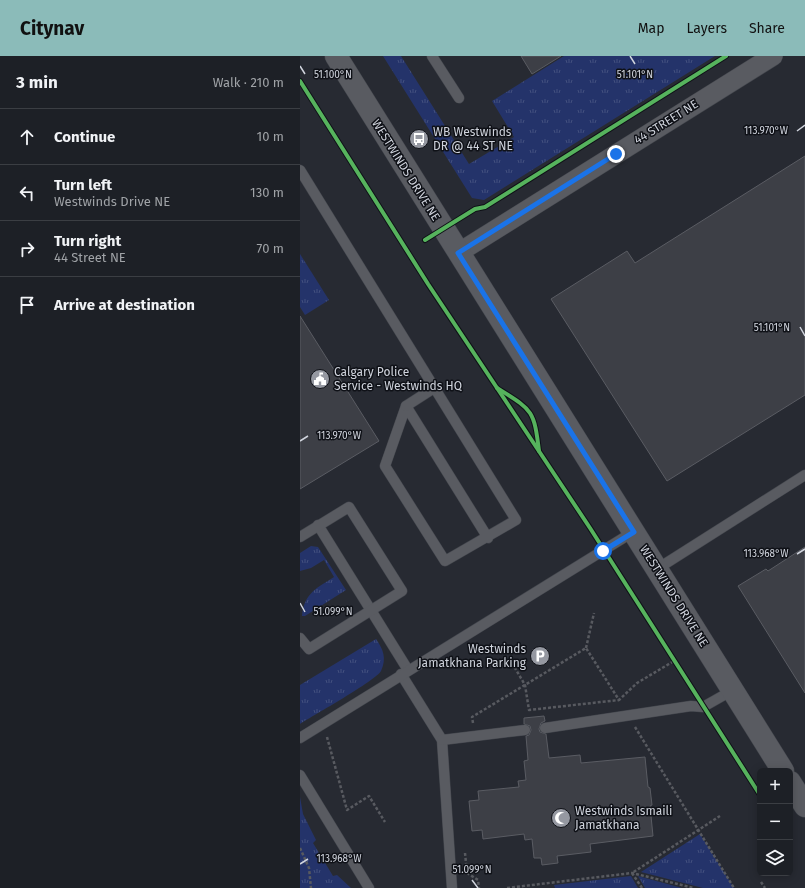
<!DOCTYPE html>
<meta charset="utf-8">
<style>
:root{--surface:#1d2026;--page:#2a2d32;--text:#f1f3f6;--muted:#a0a3a7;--line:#3b3e43;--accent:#8bbbb9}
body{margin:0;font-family:"Fira Sans",sans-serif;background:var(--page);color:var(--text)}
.controls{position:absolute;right:12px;bottom:12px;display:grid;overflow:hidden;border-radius:6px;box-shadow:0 2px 10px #0003}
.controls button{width:36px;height:36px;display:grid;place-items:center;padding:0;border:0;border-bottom:1px solid var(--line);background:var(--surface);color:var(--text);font:20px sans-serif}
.stop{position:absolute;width:12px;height:12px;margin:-9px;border:3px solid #1a73e8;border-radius:50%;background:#fff}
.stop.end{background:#1a73e8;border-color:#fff;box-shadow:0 1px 4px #0008}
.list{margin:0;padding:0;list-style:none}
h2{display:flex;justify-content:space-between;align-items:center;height:52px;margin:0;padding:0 16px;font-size:17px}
h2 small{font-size:13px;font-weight:400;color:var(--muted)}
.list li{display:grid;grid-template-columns:26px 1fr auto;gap:12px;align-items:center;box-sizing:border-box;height:56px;padding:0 16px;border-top:1px solid var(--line)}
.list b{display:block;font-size:15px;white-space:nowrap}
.list p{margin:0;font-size:13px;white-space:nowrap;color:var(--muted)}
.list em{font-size:13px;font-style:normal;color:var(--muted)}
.icon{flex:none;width:22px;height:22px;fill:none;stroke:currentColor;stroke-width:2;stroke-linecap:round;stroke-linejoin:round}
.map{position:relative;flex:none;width:505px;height:832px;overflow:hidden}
header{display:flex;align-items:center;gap:24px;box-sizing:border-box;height:56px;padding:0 20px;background:var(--accent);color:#111}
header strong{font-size:19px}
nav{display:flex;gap:22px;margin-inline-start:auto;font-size:14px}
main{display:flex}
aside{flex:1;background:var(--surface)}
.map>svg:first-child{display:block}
.grass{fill:url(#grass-tufts)}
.building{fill:#3d3f46;stroke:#5a5c63}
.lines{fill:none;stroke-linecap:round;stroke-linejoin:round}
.service-casing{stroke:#43464d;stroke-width:11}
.minor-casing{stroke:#43464d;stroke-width:20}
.tertiary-casing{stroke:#43464d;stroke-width:23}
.path{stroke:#585a60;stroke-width:2.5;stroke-dasharray:3 2;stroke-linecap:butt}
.service{stroke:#595b61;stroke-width:10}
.minor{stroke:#595b61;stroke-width:19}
.tertiary{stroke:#595b61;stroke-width:22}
.cycleway-casing{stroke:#0f1117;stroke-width:6}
.cycleway{stroke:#56b35d;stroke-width:4}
.route{stroke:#1a73e8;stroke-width:5}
.ticks{fill:none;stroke:#d0d4dd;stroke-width:1.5}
.labels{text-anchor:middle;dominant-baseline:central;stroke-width:3;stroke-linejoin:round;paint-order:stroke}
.street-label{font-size:12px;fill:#d0d4dd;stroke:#0f1117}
.poi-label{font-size:12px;fill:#d0d4dd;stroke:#0f1117;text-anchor:start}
.ticks-label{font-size:10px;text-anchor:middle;fill:#d0d4dd;stroke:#0f1117;stroke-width:3;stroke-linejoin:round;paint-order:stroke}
</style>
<header>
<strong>Citynav</strong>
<nav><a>Map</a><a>Layers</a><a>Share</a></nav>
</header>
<main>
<aside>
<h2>3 min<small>Walk · 210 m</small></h2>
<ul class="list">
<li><svg class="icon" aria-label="ahead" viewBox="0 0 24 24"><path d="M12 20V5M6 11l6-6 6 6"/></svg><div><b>Continue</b></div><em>10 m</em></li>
<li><svg class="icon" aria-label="left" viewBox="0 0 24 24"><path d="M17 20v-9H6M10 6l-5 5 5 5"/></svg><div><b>Turn left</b><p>Westwinds Drive NE</p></div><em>130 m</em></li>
<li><svg class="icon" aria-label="right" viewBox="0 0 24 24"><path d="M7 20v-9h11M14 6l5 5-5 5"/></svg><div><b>Turn right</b><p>44 Street NE</p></div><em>70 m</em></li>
<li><svg class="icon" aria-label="arrive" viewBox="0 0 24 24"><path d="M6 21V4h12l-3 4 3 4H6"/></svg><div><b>Arrive at destination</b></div></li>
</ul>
</aside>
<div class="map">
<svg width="505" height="832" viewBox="0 0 505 832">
<defs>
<pattern id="grass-tufts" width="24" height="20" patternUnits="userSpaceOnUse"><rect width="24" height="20" fill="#24336a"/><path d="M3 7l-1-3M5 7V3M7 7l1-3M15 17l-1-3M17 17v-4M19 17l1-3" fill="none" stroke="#43507f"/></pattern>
</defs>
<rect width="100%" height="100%" fill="#272a32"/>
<g class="grass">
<path d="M83,0H101L169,108L214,81L192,45L264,0H415L184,144L172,142Z"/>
<path d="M0,198L29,244L5,259L0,251Z"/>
<path d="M11,490L18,491L46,534L5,560H2C4,537 17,532 34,521L24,504L11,512L0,515V497Z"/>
<path d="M76,583C83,593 87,602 81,615C75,625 14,659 0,668V629Z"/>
<path d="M0,741L3,758L16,784L13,787L33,820L37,819L51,832H0Z"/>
<path d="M400,778L434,832H403L341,816Z"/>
<path d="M331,820L338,832H255L254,829Z"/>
<path d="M338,820L382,832H345Z"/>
</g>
<g class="building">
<path d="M221,0H261L232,18Z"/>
<path d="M505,100V339L367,425L251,243L327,195L335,207Z"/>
<path d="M0,260L79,385L0,433Z"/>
<path d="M505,491V637L438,530L466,513L468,515Z"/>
<path d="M244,660L245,665L241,667L239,673L240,676L246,678L249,702L280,699L281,707L345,701L348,731L350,732L352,749L350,750L353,780L290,788L291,796L257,800L258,807L242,809L241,802H234L232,783L225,784L224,778L183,783L182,774L172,775L169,745L179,744L178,735L219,731L218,725L226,724L224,705L228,704L226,680L229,679L231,674L230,670L224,668V662Z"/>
</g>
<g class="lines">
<g class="service-casing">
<g id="service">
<path d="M132,0L159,42"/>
<path d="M0,114L216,464L145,505L85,410L106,350L188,482"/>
<path d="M106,350L134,332"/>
<path d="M18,469L108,614"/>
<path d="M0,481L49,451L102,535L9,593L0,582"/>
<path d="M357,513L505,419"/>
<path d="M101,618L142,684L152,832"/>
<path d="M245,672L391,650L403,651L433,634"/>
<path d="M0,682L333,476"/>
<path d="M142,684L225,674"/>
<path d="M0,719L69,832"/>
</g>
</g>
<g class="minor-casing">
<path id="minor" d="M158,197L473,0"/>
</g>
<g class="tertiary-casing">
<g id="tertiary">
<path d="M36,0L483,715"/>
<path d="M490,726L505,750"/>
</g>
</g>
<g class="path">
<path d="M286,592L294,557"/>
<path d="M212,607L225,629L229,654L319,644"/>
<path d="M173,667L172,661L286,592L319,644L337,627L374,605"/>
<path d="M335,671L434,832"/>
<path d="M27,681L47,754L69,740L85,766"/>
<path d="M0,792L9,812L11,832"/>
<path d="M165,797L167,817L178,824L179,832"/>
<path d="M461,826L465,832"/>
<path d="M207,832L332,817L394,832"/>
<path d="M342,832L332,817L420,760"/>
</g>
<use href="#service" class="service"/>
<use href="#minor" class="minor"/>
<use href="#tertiary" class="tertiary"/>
<g class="cycleway-casing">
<g id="cycleway">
<path d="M0,25L128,228L290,472L460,739"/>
<path d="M125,184L175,153L185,151L426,0"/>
<path d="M197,332C232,354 234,353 239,395"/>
</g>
</g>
<use href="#cycleway" class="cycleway"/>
</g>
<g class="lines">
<path class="route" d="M303,495L334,476L158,197L316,98"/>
</g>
<path class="ticks" d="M330,0L335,8M0,10L5,18M497,75L505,69M500,271L505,280M0,385L8,380M497,498L505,493M0,547L5,556M0,808L8,803M172,824L178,832"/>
<defs>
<g id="bus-disc" transform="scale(1)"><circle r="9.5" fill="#9598a1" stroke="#0f1117"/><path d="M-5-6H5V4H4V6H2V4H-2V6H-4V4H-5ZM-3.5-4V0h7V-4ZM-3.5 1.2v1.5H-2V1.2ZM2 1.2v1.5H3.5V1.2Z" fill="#fff"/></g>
<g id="civic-disc" transform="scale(1)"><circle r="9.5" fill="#9598a1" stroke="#0f1117"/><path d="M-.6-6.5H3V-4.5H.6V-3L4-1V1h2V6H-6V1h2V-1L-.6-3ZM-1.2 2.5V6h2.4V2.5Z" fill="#fff"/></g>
<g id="parking-disc" transform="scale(1)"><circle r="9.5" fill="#9598a1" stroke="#0f1117"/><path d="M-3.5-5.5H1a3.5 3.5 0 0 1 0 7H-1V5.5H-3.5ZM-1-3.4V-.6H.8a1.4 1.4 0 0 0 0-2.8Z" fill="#fff"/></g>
<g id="mosque-disc" transform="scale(1)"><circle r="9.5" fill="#9598a1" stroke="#0f1117"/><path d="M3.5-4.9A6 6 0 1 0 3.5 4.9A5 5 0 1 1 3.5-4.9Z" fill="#fff"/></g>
</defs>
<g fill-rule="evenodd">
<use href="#bus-disc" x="119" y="83"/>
<use href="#civic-disc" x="20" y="323"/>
<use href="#parking-disc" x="240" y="600"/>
<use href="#mosque-disc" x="261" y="762"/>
</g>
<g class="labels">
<g class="street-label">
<text transform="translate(366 66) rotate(-32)">44 STREET NE</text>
<text transform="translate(106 114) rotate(58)">WESTWINDS DRIVE NE</text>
<text transform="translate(374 540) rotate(58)">WESTWINDS DRIVE NE</text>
</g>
<g class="poi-label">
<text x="133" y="76">WB Westwinds<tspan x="133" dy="14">DR @ 44 ST NE</tspan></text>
<text x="34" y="316">Calgary Police<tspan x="34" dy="14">Service - Westwinds HQ</tspan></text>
<text x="226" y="593" text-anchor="end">Westwinds<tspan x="226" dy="14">Jamatkhana Parking</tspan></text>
<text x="275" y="755">Westwinds Ismaili<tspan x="275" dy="14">Jamatkhana</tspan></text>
</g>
</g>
<g class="ticks-label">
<text x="33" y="22">51.100°N</text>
<text x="335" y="22">51.101°N</text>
<text x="466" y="78">113.970°W</text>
<text x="472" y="275">51.101°N</text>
<text x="39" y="383">113.970°W</text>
<text x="466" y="501">113.968°W</text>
<text x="33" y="559">51.099°N</text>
<text x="39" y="806">113.968°W</text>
<text x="172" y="817">51.099°N</text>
</g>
</svg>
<div class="controls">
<button>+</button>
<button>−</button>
<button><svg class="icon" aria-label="layers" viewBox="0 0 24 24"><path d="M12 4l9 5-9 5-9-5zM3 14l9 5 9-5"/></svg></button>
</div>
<div class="stop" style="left:303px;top:495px"></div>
<div class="stop end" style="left:316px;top:98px"></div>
</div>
</main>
